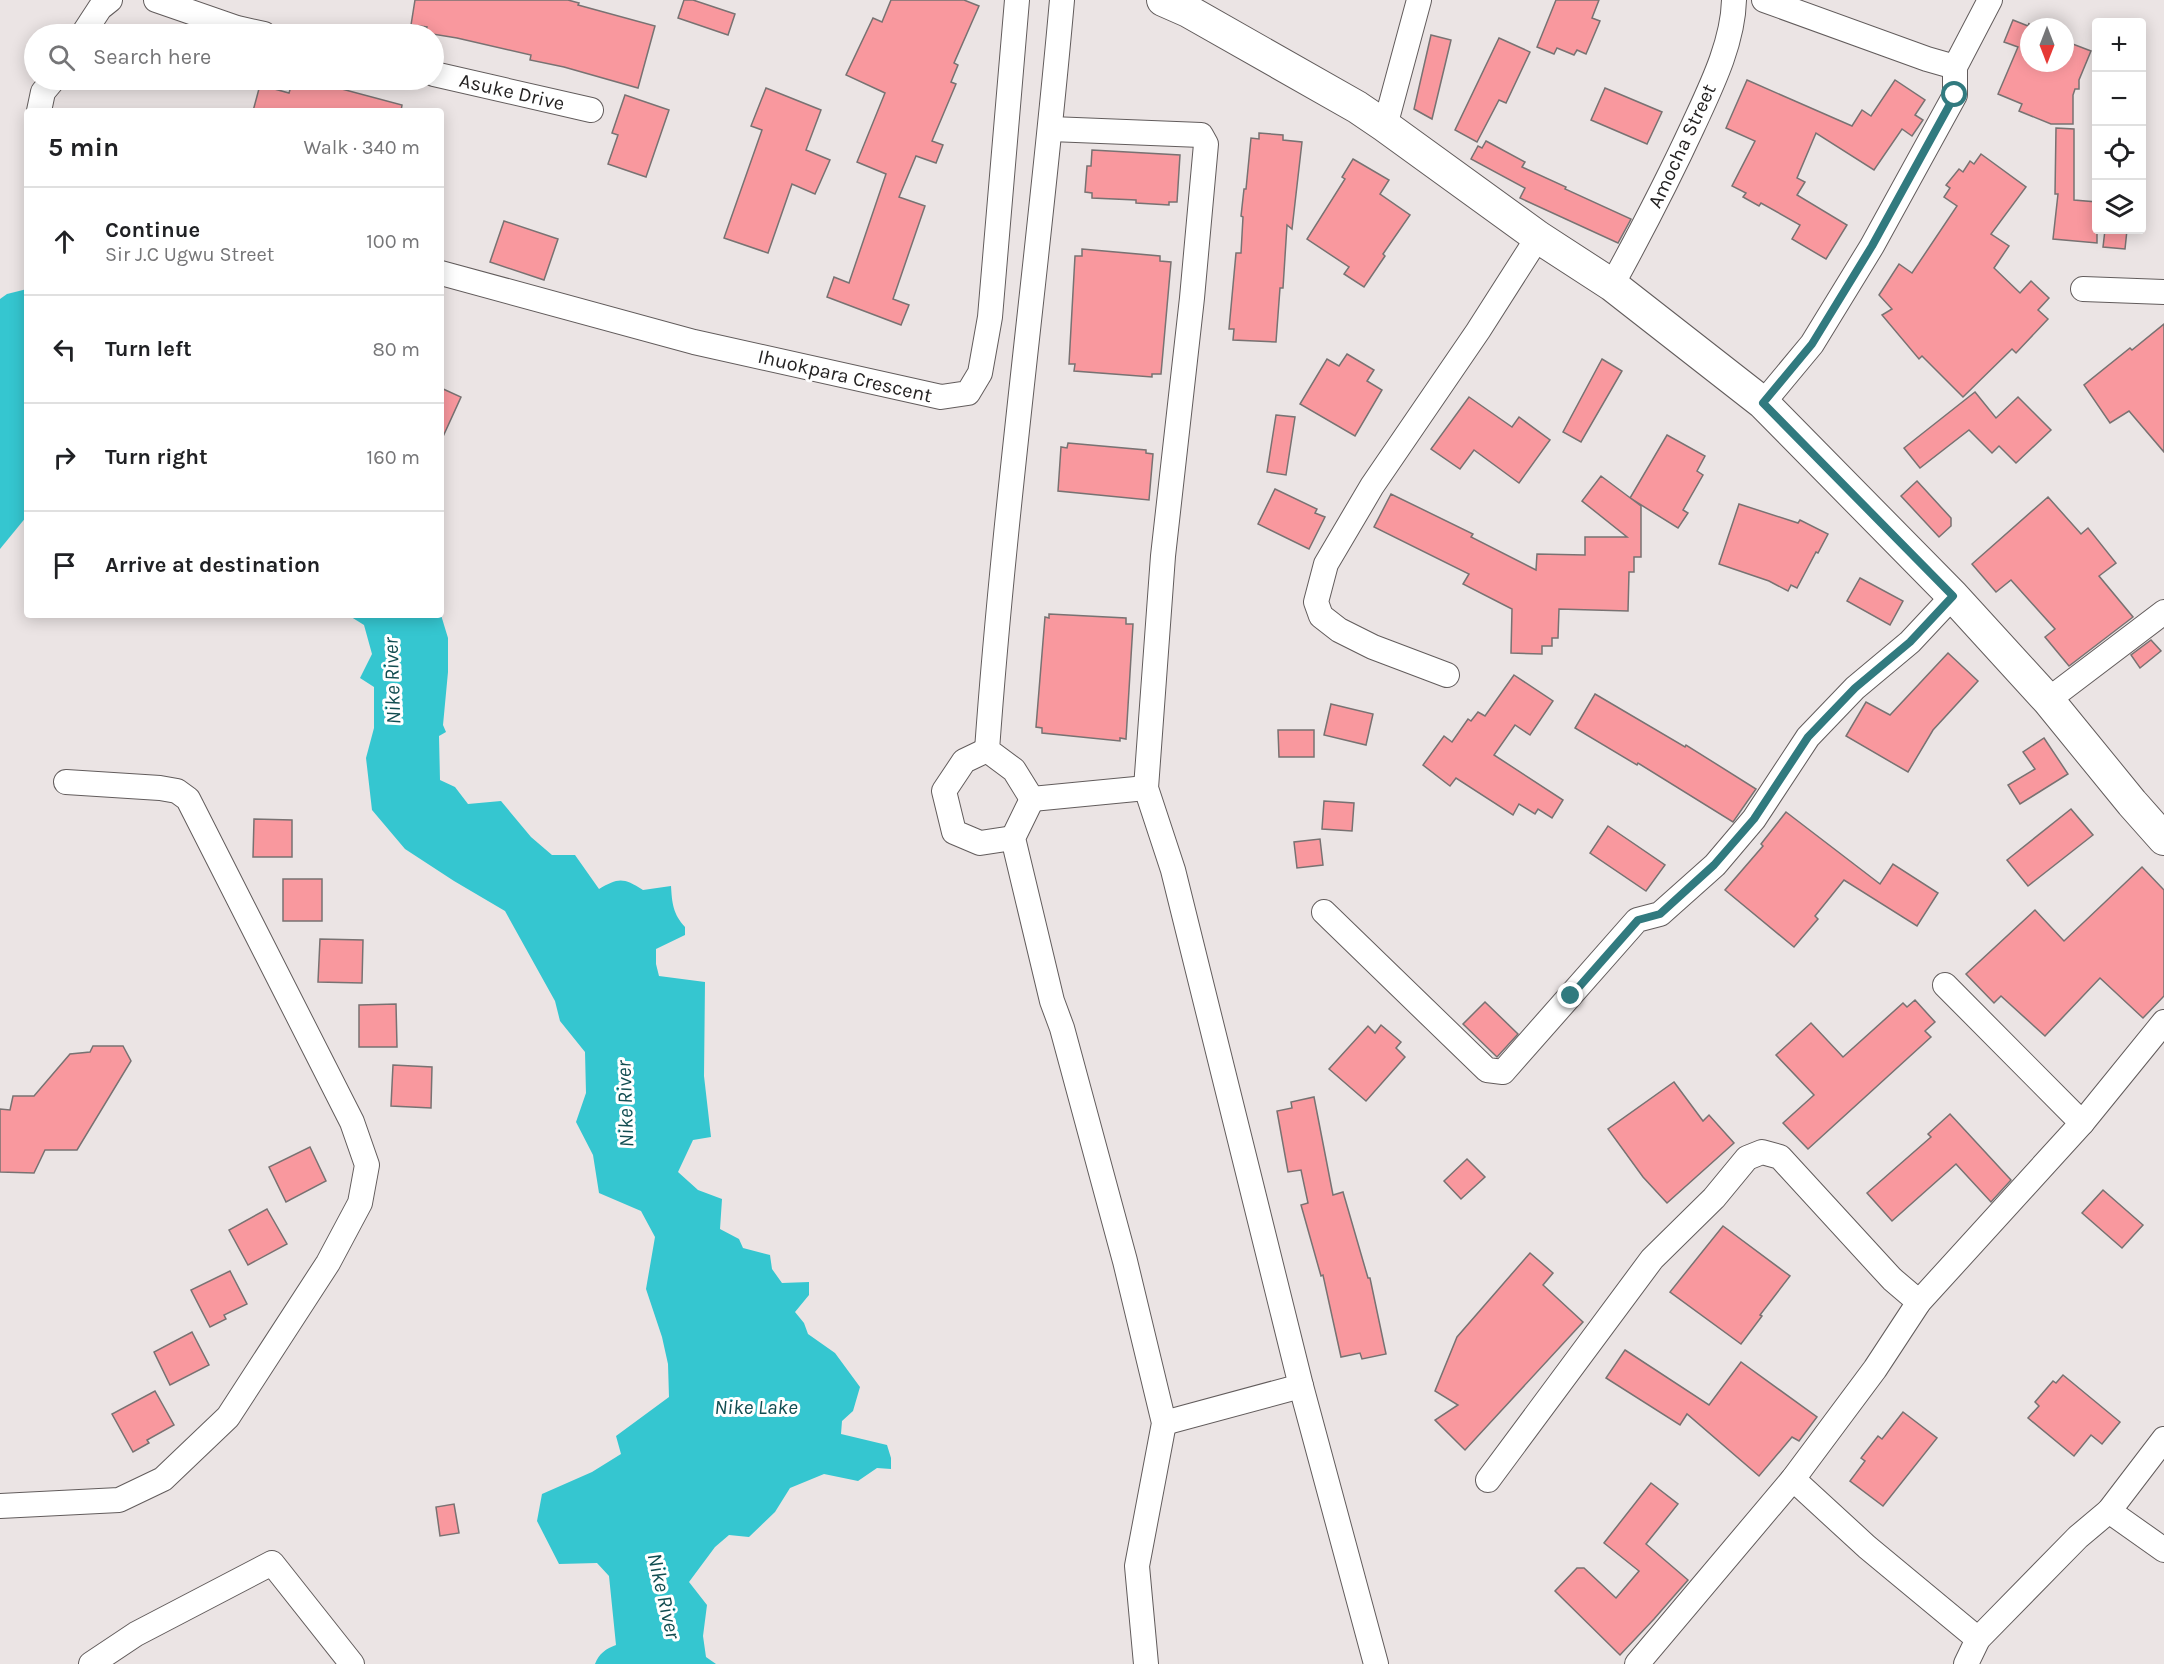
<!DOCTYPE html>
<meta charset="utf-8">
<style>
:root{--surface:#fff;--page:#f6f6f6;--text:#202124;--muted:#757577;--line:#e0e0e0}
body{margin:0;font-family:Karla,sans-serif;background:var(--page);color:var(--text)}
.controls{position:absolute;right:18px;top:18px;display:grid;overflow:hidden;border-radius:6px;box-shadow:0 3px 15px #0003}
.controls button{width:54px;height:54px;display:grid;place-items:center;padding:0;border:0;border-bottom:2px solid var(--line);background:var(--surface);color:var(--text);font:30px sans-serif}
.compass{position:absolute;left:2020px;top:18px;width:54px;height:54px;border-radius:50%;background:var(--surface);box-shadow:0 3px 15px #0003;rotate:180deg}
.stop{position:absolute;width:18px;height:18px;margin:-14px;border:4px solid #317a7f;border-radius:50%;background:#fff}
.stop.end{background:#317a7f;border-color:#fff;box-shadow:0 2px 6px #0008}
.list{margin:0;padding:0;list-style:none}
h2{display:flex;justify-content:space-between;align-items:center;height:78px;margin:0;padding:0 24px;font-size:26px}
h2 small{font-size:20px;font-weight:400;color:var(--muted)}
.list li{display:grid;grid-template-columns:39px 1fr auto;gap:18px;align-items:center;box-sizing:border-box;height:108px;padding:0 24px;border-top:2px solid var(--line)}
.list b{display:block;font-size:22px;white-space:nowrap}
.list p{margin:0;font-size:20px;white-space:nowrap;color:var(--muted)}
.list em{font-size:20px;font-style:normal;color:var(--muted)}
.icon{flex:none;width:33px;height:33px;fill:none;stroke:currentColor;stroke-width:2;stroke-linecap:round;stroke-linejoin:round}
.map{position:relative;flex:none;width:2164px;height:1664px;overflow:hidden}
.search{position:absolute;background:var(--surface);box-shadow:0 3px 15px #0003;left:24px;top:24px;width:420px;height:66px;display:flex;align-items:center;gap:15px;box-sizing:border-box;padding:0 21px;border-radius:33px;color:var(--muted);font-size:22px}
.panel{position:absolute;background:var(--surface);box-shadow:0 3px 15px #0003;left:24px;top:108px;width:420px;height:510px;border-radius:6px}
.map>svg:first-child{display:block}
.water{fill:#35c6d0}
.building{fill:#f9989e;stroke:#787272;stroke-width:1.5}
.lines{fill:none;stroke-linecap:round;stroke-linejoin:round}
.minor-casing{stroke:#625c5c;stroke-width:26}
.tertiary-casing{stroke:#625c5c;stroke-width:34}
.minor{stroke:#fff;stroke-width:24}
.tertiary{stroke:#fff;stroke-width:32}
.route{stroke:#317a7f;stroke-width:8}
.labels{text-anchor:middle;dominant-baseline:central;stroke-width:6;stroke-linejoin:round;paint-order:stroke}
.street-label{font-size:20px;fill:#242222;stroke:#fff}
.water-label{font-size:21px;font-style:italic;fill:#114d51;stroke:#fff}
</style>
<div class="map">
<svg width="2164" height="1664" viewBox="0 0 2164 1664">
<rect width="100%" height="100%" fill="#ebe4e4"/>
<g class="water">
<path d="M27,289V516L0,549V299L7,294Z"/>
<path d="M348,615H441L448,638V672L443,725L446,732L439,736L440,780L455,787L468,804L501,801L531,837L552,855H575L599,889C618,878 623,877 643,890L671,886C672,903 673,914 685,927V935L656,949V964L659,976L705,982L704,1076L711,1137L693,1140L678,1172L698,1190L722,1199L720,1229L739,1239L743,1248L770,1255L772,1269L782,1283L809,1282V1295L795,1312L804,1323L808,1334L835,1353L860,1387L853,1411L842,1421L841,1434L887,1445L891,1458V1469L877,1468L858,1481L824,1474L790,1488L775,1512L749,1537L729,1535L715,1547L689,1582L707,1605L703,1636L706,1657L716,1664H595C599,1653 606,1649 616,1645L609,1576L597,1563L559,1564L537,1521L542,1494L592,1472L621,1454L616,1436L669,1397L668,1364L662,1337L646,1289L655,1237L641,1211L599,1193L593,1155L576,1122L586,1093L585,1052L560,1021L555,1001L505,911L454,881L405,849L372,810L366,758L374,728V687L360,678L372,654L364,625Z"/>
</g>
<g class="building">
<path d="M415,0H568L579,3L578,5L655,26L638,88L564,67L530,60L531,55L457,38L426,33L427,27L411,25Z"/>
<path d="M684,0H693L735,14L728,35L678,18Z"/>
<path d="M891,0H964L979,6L954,63L958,65L951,82L956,84L932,141L943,145L936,163L916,156L899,197L925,206L893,299L909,305L901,325L827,297L834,277L849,283L886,174L857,162L885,93L846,75L873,18L882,22Z"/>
<path d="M1556,0H1599L1592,18L1600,21L1586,54L1577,50L1574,55L1557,48L1554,54L1537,47Z"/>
<path d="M2013,20L2028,26L2029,23V63H2065V41L2091,51L2079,80V89H2075L2073,95V124H2051L2019,111L2022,104L1998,94L2018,47L2004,42Z"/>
<path d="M1431,35L1451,40L1432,119L1414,109Z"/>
<path d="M1499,38L1530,52L1506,103L1499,100L1477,142L1455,130Z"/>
<path d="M293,80H308L402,105L401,111H253L260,85L289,93Z"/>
<path d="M1747,80L1852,126L1862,110L1871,116L1895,80L1925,100L1915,115L1923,120L1912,136L1902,129L1874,170L1816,133L1797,178L1805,182L1797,195L1847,225L1826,259L1792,239L1800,225L1761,203L1759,206L1743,197L1746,193L1732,186L1755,141L1726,128Z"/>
<path d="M766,88L821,110L806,150L830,160L815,194L792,184L768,253L724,238L762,130L751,126Z"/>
<path d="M1605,88L1662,112L1647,144L1591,120Z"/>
<path d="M625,95L669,110L646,177L608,164L618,135L612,133Z"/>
<path d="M2056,128L2074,129V200L2097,202V243L2053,239L2058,194H2055Z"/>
<path d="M1259,133L1283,135V140L1302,142L1292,229L1287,225L1283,288H1280L1276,342L1233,340L1234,329H1229L1236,253H1241L1243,217L1241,216L1244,189H1246L1251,138L1259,139Z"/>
<path d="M1486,141L1525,162L1522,167L1566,187L1565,189L1631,219L1618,243L1520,198L1525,188L1471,159L1478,146L1482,148Z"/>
<path d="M1092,150L1180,155L1177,202H1169V205L1136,203V200L1092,198V193L1085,192L1087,166H1091Z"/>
<path d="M1981,154L2026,187L1991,234L2009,246L1994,268L2020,293L2031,281L2049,298L2038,310L2048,319L2016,353L2012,349L1963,397L1922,356L1919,359L1882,315L1892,309L1879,295L1899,264L1912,273L1957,206L1944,197L1950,188L1946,185L1959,169L1963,172L1970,161L1974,164Z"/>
<path d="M1353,159L1389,180L1380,194L1410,215L1383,254L1385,256L1364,287L1344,274L1349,267L1307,239L1345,179L1342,177Z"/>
<path d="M504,221L558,239L544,280L490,262Z"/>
<path d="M2105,230H2127L2125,249L2103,247Z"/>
<path d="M1082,249L1160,256V261L1171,262L1161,374H1152V377L1074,371L1075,364H1069L1075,256H1082Z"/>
<path d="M2164,324V452L2129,411L2110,423L2084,385L2130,348L2132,350Z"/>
<path d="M1347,354L1374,370L1367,381L1382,390L1355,436L1300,404L1327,359L1339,366Z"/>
<path d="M1602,359L1622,371L1581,442L1563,432Z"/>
<path d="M441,388L461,397L441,441Z"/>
<path d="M1975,392L1996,418L2018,397L2051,430L2016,463L1999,446L1992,453L1969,430L1920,468L1904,448Z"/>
<path d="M1469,397L1512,427L1519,417L1550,440L1519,483L1474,450L1460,469L1431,449Z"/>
<path d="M1276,415L1295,417L1286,475L1267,472Z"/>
<path d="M1667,435L1705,456L1697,471L1703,475L1683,510L1688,513L1678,528L1630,498Z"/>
<path d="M1068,443L1146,450V453L1153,454L1149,500L1058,491L1061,447L1067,448Z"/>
<path d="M1601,476L1641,506V557H1634V572H1629L1628,611L1559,609L1558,638H1552V646H1542V654L1511,653L1512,609L1463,584L1469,574L1374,527L1391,494L1473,534L1471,537L1536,570L1537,554L1585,555V537H1627L1582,501Z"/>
<path d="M1917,481L1951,518V526L1939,537L1901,496Z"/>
<path d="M1275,489L1317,509L1315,513L1325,517L1309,549L1258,524Z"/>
<path d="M2048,497L2081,534L2088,528L2116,563L2099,576L2133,617L2069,666L2045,637L2055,629L2011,580L1996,592L1972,564Z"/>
<path d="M1739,504L1798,523L1800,520L1828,534L1818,553L1816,552L1797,588L1791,585L1788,591L1769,581L1719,564Z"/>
<path d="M1860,578L1903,601L1890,625L1847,601Z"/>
<path d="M1049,614L1126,618V624H1133L1126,739L1120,738V741L1042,733V728L1036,727L1045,617L1049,618Z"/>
<path d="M2151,640L2161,651L2140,668L2131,655Z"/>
<path d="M1948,653L1978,681L1933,730L1908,772L1846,736L1866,702L1890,715Z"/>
<path d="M1514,675L1553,701L1530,735L1515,725L1494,755L1563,800L1552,818L1538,809L1535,814L1519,804L1513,815L1456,778L1450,786L1423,765L1444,736L1452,742L1468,719L1471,721L1478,712L1485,716Z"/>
<path d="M1595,694L1685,747L1686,745L1756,789L1733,822L1638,763L1637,765L1575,728Z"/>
<path d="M1331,704L1373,714L1366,745L1324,735Z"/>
<path d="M1278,730H1314V757H1279Z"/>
<path d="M2044,738L2068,774L2020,804L2008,785L2035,769L2023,752Z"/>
<path d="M1324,801L1354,803L1352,831L1322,829Z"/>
<path d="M2071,809L2093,835L2028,886L2007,860Z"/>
<path d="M1786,812L1880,884L1893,864L1938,893L1917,926L1844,880L1815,916L1818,919L1794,947L1725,890L1763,846L1761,844Z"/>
<path d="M254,819L292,820V857H253Z"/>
<path d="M1608,826L1665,865L1646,891L1590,853Z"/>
<path d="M1320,839L1323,865L1297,868L1294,842Z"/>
<path d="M2142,867L2164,890V996L2143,1018L2100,978L2045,1036L2001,996L1994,1003L1966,974L2035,910L2064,941Z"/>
<rect x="283" y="879" width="39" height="42"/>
<path d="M320,939L363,940L362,983L318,982Z"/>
<path d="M1915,1000L1935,1022L1925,1031L1931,1037L1808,1149L1783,1123L1814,1095L1776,1055L1811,1023L1843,1057L1903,1003L1907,1007Z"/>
<path d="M1485,1002L1518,1034L1497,1057L1463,1024Z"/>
<path d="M396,1004L397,1047H359V1005Z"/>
<path d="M1381,1025L1401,1042L1396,1048L1405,1057L1366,1101L1329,1069L1368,1026L1375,1033Z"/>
<path d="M93,1046H123L131,1061L77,1150H45L34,1173L0,1172V1109L10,1110L13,1096H34L70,1054L90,1052Z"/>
<path d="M393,1065L432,1067L431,1108L391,1106Z"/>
<path d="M1674,1082L1703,1121L1709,1115L1734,1143L1667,1203L1643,1177L1608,1129Z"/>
<path d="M1314,1097L1333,1195L1343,1192L1368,1278H1370L1386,1354L1362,1359L1360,1353L1341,1357L1323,1275L1321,1276L1301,1205L1308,1203L1301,1170L1288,1172L1277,1111L1292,1108L1291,1102Z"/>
<path d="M1950,1114L2011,1180L1991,1202L1956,1164L1892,1221L1867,1193L1931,1137L1928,1134Z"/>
<path d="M310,1147L326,1181L286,1202L269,1167Z"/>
<path d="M1467,1159L1485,1177L1461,1199L1444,1181Z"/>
<path d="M2103,1190L2143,1225L2122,1248L2082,1213Z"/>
<path d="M267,1209L287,1244L248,1265L229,1230Z"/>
<path d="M1723,1226L1790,1276L1760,1315L1762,1316L1741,1344L1670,1292Z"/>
<path d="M1530,1253L1553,1273L1543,1285L1583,1322L1465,1450L1435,1420L1458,1405L1435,1391L1457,1337Z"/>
<path d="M230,1271L247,1304L224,1315L226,1319L210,1327L191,1290Z"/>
<path d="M192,1332L209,1365L170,1385L154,1352Z"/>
<path d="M1625,1350L1709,1405L1741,1362L1817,1417L1799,1441L1792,1437L1759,1476L1687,1414L1680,1425L1606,1378Z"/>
<path d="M2063,1375L2120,1422L2102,1444L2091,1435L2074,1456L2028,1418L2039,1406L2035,1402L2053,1381L2056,1383Z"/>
<path d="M155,1391L174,1425L147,1440L149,1443L133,1452L112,1414Z"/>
<path d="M1903,1412L1937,1438L1883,1506L1850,1481L1865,1461L1861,1458L1878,1436L1882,1439Z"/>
<path d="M1651,1483L1678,1504L1646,1544L1688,1580L1654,1619L1620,1655L1555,1591L1577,1568H1584L1616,1598L1639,1571L1604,1543Z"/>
<path d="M454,1504L459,1533L440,1536L436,1507Z"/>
</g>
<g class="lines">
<g class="minor-casing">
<g id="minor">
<path d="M156,0L237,28L264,34"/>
<path d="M1062,0C1040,250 1005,500 987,750L1014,770L1032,799L1146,788"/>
<path d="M1764,0L1927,59L1955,67"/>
<path d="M83,34L100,8L110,0"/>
<path d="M434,74L591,110"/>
<path d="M39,111L43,92L53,80"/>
<path d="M1385,126L1419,0"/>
<path d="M1051,129L1201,135L1206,144L1192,298L1163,556L1146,788L1173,870L1301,1386L1376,1664"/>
<path d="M441,273L694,342L941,397L968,393L980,373L990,317L1017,0"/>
<path d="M1612,285C1641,232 1668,180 1693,126C1711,87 1733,43 1734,0"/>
<path d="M2083,289L2164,292"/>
<path d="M1763,403L1812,344L1872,246L1955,95V67L1990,0"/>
<path d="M1447,675L1373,647L1339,630L1321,616L1316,602L1326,564L1372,486L1478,331L1538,237"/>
<path d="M2048,700L2164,612"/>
<path d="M987,750L964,761L944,791L954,832L980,843L1013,838"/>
<path d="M1032,799L1013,838L1052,1001L1062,1028L1125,1261L1164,1423L1137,1566L1146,1664"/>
<path d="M1324,912L1487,1070L1503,1072L1637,920L1660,914L1715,865L1754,819L1808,737L1855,688L1910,642L1953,596"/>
<path d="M1945,985L2082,1123"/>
<path d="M1164,1423L1301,1386"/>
<path d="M1793,1479L1867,1547L1978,1639"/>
<path d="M1488,1480L1652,1259L1714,1198L1747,1158L1762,1152L1780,1157L1892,1279L1919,1302"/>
<path d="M0,1506L119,1500L163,1479L228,1417L328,1263L360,1203L367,1165L352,1122L188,799L177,791L160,788L66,782"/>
<path d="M2109,1511L2164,1550"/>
<path d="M91,1664L136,1634L272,1563L352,1664"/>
<path d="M1637,1664L1793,1479L1875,1369L1919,1302L2082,1123L2164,1022"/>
<path d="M1966,1664L1978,1639L2078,1537L2109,1511L2164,1439"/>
</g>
</g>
<g class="tertiary-casing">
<path id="tertiary" d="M1163,0L1188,11L1357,107L1385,126L1538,237L1612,285L1763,403L1953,596L2048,700L2132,803L2164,839"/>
</g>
<use href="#minor" class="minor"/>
<use href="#tertiary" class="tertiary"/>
</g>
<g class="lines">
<path class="route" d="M1571,996L1638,920L1660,914L1714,865L1754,819L1808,737L1855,688L1910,642L1953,596L1763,403L1812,344L1872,246L1955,95"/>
</g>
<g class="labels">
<g class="street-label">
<text transform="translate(512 92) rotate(13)">Asuke Drive</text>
<text transform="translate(1682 146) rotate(-65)">Amocha Street</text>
<text transform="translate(845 376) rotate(13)">Ihuokpara Crescent</text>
</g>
<g class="water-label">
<text transform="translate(392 681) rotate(-92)">Nike River</text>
<text transform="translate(625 1104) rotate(-92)">Nike River</text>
<text x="756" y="1407">Nike Lake</text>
<text transform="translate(664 1596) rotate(77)">Nike River</text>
</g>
</g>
</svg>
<div class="controls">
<button>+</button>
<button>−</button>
<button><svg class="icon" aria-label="locate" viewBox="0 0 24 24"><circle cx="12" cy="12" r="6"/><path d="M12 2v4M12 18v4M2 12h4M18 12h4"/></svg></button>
<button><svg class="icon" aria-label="layers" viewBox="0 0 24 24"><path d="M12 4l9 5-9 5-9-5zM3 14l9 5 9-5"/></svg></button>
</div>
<svg class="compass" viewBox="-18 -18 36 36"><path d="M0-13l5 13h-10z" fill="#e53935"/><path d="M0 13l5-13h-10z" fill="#757577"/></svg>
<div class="stop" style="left:1955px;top:95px"></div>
<div class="stop end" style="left:1571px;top:996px"></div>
<div class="search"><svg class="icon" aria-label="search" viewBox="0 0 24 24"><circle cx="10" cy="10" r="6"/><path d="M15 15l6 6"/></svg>Search here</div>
<section class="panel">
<h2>5 min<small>Walk · 340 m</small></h2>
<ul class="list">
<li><svg class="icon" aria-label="ahead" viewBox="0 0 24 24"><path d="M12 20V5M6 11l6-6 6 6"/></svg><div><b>Continue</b><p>Sir J.C Ugwu Street</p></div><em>100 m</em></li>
<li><svg class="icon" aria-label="left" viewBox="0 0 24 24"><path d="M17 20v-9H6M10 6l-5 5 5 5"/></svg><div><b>Turn left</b></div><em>80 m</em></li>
<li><svg class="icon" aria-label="right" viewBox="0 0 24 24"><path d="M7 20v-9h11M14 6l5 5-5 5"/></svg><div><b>Turn right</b></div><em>160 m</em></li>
<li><svg class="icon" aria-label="arrive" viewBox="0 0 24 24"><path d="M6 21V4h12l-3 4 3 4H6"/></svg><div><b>Arrive at destination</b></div></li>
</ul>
</section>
</div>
